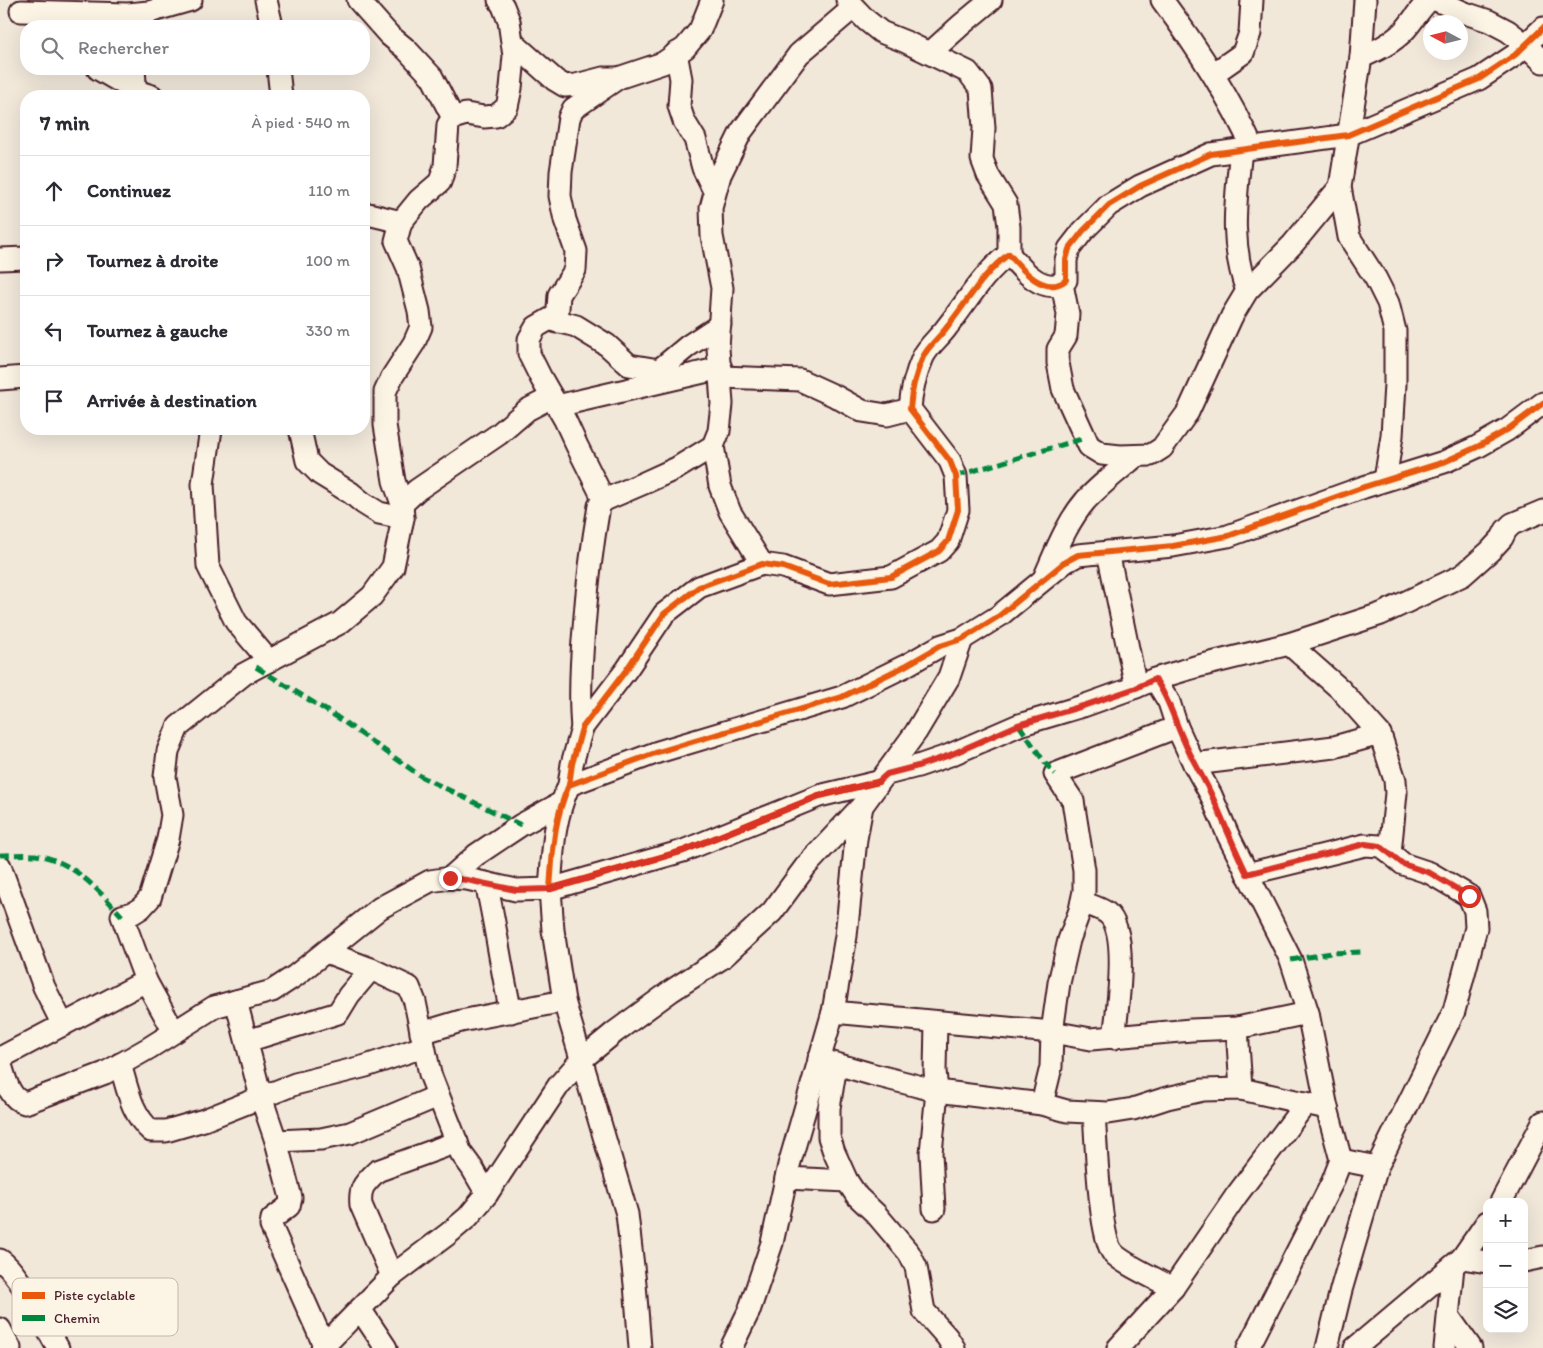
<!DOCTYPE html>
<html lang="fr">
<meta charset="utf-8">
<style>
:root{--surface:#fff;--page:#f7f7f7;--text:#2b2b33;--muted:#7c7c81;--line:#e1e1e2}
body{margin:0;font-family:Itim,sans-serif;background:var(--page);color:var(--text)}
.controls{position:absolute;right:15px;bottom:15px;display:grid;overflow:hidden;border-radius:10px;box-shadow:0 5px 20px #0002}
.controls button{width:45px;height:45px;display:grid;place-items:center;padding:0;border:0;border-bottom:1px solid var(--line);background:var(--surface);color:var(--text);font:25px sans-serif}
.compass{position:absolute;left:1423px;top:15px;width:45px;height:45px;border-radius:50%;background:var(--surface);box-shadow:0 5px 20px #0002;rotate:277deg}
.stop{position:absolute;width:15px;height:15px;margin:-11px;border:4px solid #d93025;border-radius:50%;background:#fff}
.stop.end{background:#d93025;border-color:#fff;box-shadow:0 1px 5px #0008}
.list{margin:0;padding:0;list-style:none}
h2{display:flex;justify-content:space-between;align-items:center;height:65px;margin:0;padding:0 20px;font-size:21px}
h2 small{font-size:16px;font-weight:400;color:var(--muted)}
.list li{display:grid;grid-template-columns:32px 1fr auto;gap:15px;align-items:center;box-sizing:border-box;height:70px;padding:0 20px;border-top:1px solid var(--line)}
.list b{display:block;font-size:19px;white-space:nowrap}
.list em{font-size:16px;font-style:normal;color:var(--muted)}
.icon{flex:none;width:28px;height:28px;fill:none;stroke:currentColor;stroke-width:2;stroke-linecap:round;stroke-linejoin:round}
.map{position:relative;flex:none;width:1543px;height:1348px;overflow:hidden}
.search{position:absolute;background:var(--surface);box-shadow:0 5px 20px #0002;left:20px;top:20px;width:350px;height:55px;display:flex;align-items:center;gap:12px;box-sizing:border-box;padding:0 18px;border-radius:20px;color:var(--muted);font-size:19px}
.panel{position:absolute;background:var(--surface);box-shadow:0 5px 20px #0002;left:20px;top:90px;width:350px;height:345px;border-radius:20px}
.map>svg:first-child{display:block}
.lines{fill:none;stroke-linecap:round;stroke-linejoin:round}
.minor-casing{stroke:#4a1f2b;stroke-width:25}
.minor{stroke:#fcf5e5;stroke-width:21}
.quiet{stroke:#00873e;stroke-width:5;stroke-dasharray:10 5;stroke-linecap:butt}
.cycleway-casing{stroke:#fcf5e5;stroke-width:9}
.cycleway{stroke:#e8590c;stroke-width:6}
.route{stroke:#d93025;stroke-width:6}
.key{fill:#fcf5e5;stroke:#c7b5ad;stroke-width:1}
.key-label{font-size:14px;fill:#4a1f2b}
</style>
<div class="map">
<svg width="1543" height="1348" viewBox="0 0 1543 1348">
<rect width="100%" height="100%" fill="#f1e8da"/>
<filter id="ink" filterUnits="userSpaceOnUse"><feTurbulence type="fractalNoise" baseFrequency=".02" numOctaves="2"/><feDisplacementMap in="SourceGraphic" scale="10" xChannelSelector="R" yChannelSelector="G"/><feConvolveMatrix kernelMatrix="1 2 1 2 8 2 1 2 1" color-interpolation-filters="sRGB"/></filter>
<g filter="url(#ink)">
<g class="lines">
<g class="minor-casing">
<g id="minor">
<path d="M266,0L272,26"/>
<path d="M358,0L389,35L406,49L432,77L453,118"/>
<path d="M847,0L866,20L881,32L906,42L968,72L981,89L984,128L982,159L988,175L1006,204L1009,227V254"/>
<path d="M1162,0C1197,47 1228,94 1252,147"/>
<path d="M1365,0L1361,57L1340,187L1349,237L1376,279L1388,303L1395,331V384L1392,436L1385,480"/>
<path d="M1436,0L1465,13L1489,21L1508,31L1526,45L1543,62"/>
<path d="M21,11L128,14L149,12L191,0"/>
<path d="M513,43L555,80L565,86L576,85L603,78H618L663,63L685,48L700,30L712,0"/>
<path d="M676,53L681,79L679,106L684,121L695,139L703,168L714,191"/>
<path d="M930,53L961,25L991,0"/>
<path d="M1361,57C1379,50 1397,41 1409,25C1416,16 1421,8 1429,0"/>
<path d="M98,69L136,91L152,96"/>
<path d="M134,69L136,96"/>
<path d="M278,69L281,96"/>
<path d="M1213,74L1243,53L1250,33L1252,0"/>
<path d="M1241,149C1236,200 1229,241 1247,291"/>
<path d="M364,213L401,222"/>
<path d="M0,259L26,258"/>
<path d="M1060,285L1063,289L1068,314L1066,336L1058,349V363L1063,389L1089,446L1102,454L1120,456L1151,455L1162,448L1188,412L1232,316L1247,291L1293,244L1340,187"/>
<path d="M557,322L559,295L575,270L576,251L565,220L560,196L561,172L569,118L573,109L618,78"/>
<path d="M721,377L800,380L835,396L862,411L887,415L910,409"/>
<path d="M0,379L26,377"/>
<path d="M557,406L721,368"/>
<path d="M211,429L203,484L208,566L236,622L269,661"/>
<path d="M300,429L307,461L320,474L351,493L363,503L379,513L403,518"/>
<path d="M713,446L720,486L730,512L762,564"/>
<path d="M604,500L577,446L565,420L541,378L529,354V339L536,327L550,319L576,326L589,334L607,345L629,365L659,370L688,346L720,325"/>
<path d="M402,504L417,490L499,434L527,410L552,397"/>
<path d="M1108,552L1136,687"/>
<path d="M1045,576C1056,551 1067,522 1086,500C1101,484 1119,470 1136,456"/>
<path d="M1289,644L1340,689L1380,734"/>
<path d="M1155,679L1169,702L1177,727L1194,764L1211,795L1228,835L1291,960L1308,1013L1327,1108L1341,1160L1332,1183L1248,1348"/>
<path d="M582,728C579,694 581,662 584,628C587,587 592,546 599,506L602,501L644,483L677,468L713,446L719,431L722,404L718,348L722,288L712,236L711,208L720,175L741,132L799,54L853,8"/>
<path d="M1194,764L1334,747L1380,734L1395,780L1396,793L1390,853L1403,864L1430,873L1469,896L1475,911L1476,928L1454,1011L1377,1167L1341,1290L1327,1348"/>
<path d="M887,774L918,766L950,755L1019,725L1083,706L1136,687L1155,679L1195,667L1289,644L1381,614L1463,575L1490,551L1502,538L1506,530L1512,524L1543,511"/>
<path d="M878,782L819,796L683,851L550,889C553,851 553,821 569,785L658,752L842,697L905,666L940,646L962,639L999,616L1065,562L1078,555L1173,546L1228,536L1364,487L1444,462L1477,447L1507,430L1543,403"/>
<path d="M569,785L572,764L582,728L627,669L664,614L699,587L762,564L783,567L829,584L891,577L939,551L948,541L958,510L956,476L950,461L910,409C911,393 916,373 923,357C928,346 940,337 947,327C968,301 982,274 1009,254C1022,270 1045,297 1066,280V260L1069,249L1083,231L1109,205L1140,186L1211,154L1348,135L1479,79L1515,55L1543,28"/>
<path d="M0,866L44,987L63,1025"/>
<path d="M1247,874L1365,845L1380,846L1390,853"/>
<path d="M450,878L476,855L521,825L561,803"/>
<path d="M486,883C496,926 501,969 511,1012"/>
<path d="M1082,902C1089,905 1100,908 1107,913C1130,931 1117,1011 1114,1038"/>
<path d="M326,952L371,969L409,987L415,1002L430,1074L461,1153L472,1168L487,1194"/>
<path d="M236,1001L261,1097L276,1141L321,1139L350,1133L438,1096"/>
<path d="M833,1012L1052,1032L1091,1039L1191,1030L1237,1028L1308,1013"/>
<path d="M1237,1028L1241,1089"/>
<path d="M174,1032L146,981L122,916L133,913L141,908L150,898L168,839L172,815L165,777L168,751L178,727L244,674L340,623L372,596L393,567L403,518L402,504L394,481L385,425V392L392,377L414,343L421,327L419,311L408,268L396,241L401,222L419,200L440,182L445,166L448,125L453,118L466,114L484,117L496,116L507,107L511,88L514,56L509,21L503,6L499,0"/>
<path d="M421,1033L461,1021L564,1001"/>
<path d="M247,1041L338,1013L349,995L371,969"/>
<path d="M0,1058L146,981"/>
<path d="M819,1059L871,1074L937,1091L1042,1104L1067,1111L1108,1113L1133,1109L1167,1098L1203,1090L1241,1089L1327,1108"/>
<path d="M0,1062C5,1076 8,1099 25,1103L105,1073L149,1048L214,1007L272,991L295,976L380,908L430,881L450,878L467,879L516,890L550,889L553,930L564,1001L627,1214L635,1284L640,1348"/>
<path d="M120,1064C128,1090 131,1113 151,1131H166L204,1120L295,1084L366,1066L423,1047"/>
<path d="M836,1065L829,1108V1137L834,1152L847,1181L857,1196L876,1214L909,1253L916,1267L924,1311L947,1337L954,1348"/>
<path d="M1042,1104L1051,1067L1052,1032L1059,983L1069,940L1080,910L1084,891V870L1073,801L1055,774L1177,727"/>
<path d="M1094,1113C1096,1138 1099,1237 1113,1253C1123,1264 1158,1280 1173,1288"/>
<path d="M276,1141L291,1198L289,1206L272,1219L271,1226L324,1345"/>
<path d="M1341,1160L1377,1167"/>
<path d="M786,1178L847,1181"/>
<path d="M1501,1202L1543,1122"/>
<path d="M934,1209L931,1153L937,1091L935,1071L936,1022"/>
<path d="M1462,1258L1487,1262"/>
<path d="M0,1260C19,1272 45,1326 58,1348"/>
<path d="M1524,1261L1543,1257"/>
<path d="M392,1276L361,1205C359,1187 365,1183 377,1171L457,1142"/>
<path d="M360,1309L386,1348"/>
<path d="M1449,1317L1471,1348"/>
<path d="M0,1329L10,1348"/>
<path d="M322,1348L392,1276L448,1234L468,1217L487,1194L559,1085L581,1060L615,1032L671,991L722,958L772,912L806,866L862,806L916,732L949,677L962,639"/>
<path d="M731,1348L749,1311L772,1243L789,1165L833,1012L846,936L856,839L862,806"/>
<path d="M1118,1348L1173,1288L1236,1196L1306,1103"/>
<path d="M1355,1348L1462,1258L1487,1222"/>
<path d="M1445,1348L1453,1266"/>
</g>
</g>
<use href="#minor" class="minor"/>
<g class="quiet">
<path d="M956,476L1085,438"/>
<path d="M256,667L337,717L422,777L521,825"/>
<path d="M1019,725L1045,763L1055,774"/>
<path d="M0,855C11,855 24,854 35,855C73,860 98,890 122,916"/>
<path d="M1291,960L1331,953L1364,952"/>
</g>
<g class="cycleway-casing">
<g id="cycleway">
<path d="M878,782L819,796L683,851L550,889C553,851 553,821 569,785L658,752L842,697L905,666L940,646L962,639L999,616L1065,562L1078,555L1173,546L1228,536L1364,487L1444,462L1477,447L1507,430L1543,403"/>
<path d="M569,785L572,764L582,728L627,669L664,614L699,587L762,564L783,567L829,584L891,577L939,551L948,541L958,510L956,476L950,461L910,409C911,393 916,373 923,357C928,346 940,337 947,327C968,301 982,274 1009,254C1022,270 1045,297 1066,280V260L1069,249L1083,231L1109,205L1140,186L1211,154L1348,135L1479,79L1515,55L1543,28"/>
</g>
</g>
<use href="#cycleway" class="cycleway"/>
</g>
</g>
<g class="lines" filter="url(#ink)">
<path class="route" d="M450,878L467,880L516,890L550,889L683,851L819,796L878,782L887,774L918,766L950,755L1018,725L1083,706L1136,688L1155,679C1169,698 1174,720 1184,741C1192,760 1204,778 1212,796C1224,822 1234,848 1247,874L1365,844L1380,846L1403,864L1430,873L1469,896"/>
</g>
<rect x="12" y="1278" width="166" height="58" rx="8" class="key"/>
<rect x="22" y="1292" width="23" height="7" fill="#e8590c"/>
<rect x="22" y="1315" width="23" height="6" fill="#00873e"/>
<g class="key-label">
<text x="54" y="1300">Piste cyclable</text>
<text x="54" y="1323">Chemin</text>
</g>
</svg>
<div class="controls">
<button>+</button>
<button>−</button>
<button><svg class="icon" aria-label="layers" viewBox="0 0 24 24"><path d="M12 4l9 5-9 5-9-5zM3 14l9 5 9-5"/></svg></button>
</div>
<svg class="compass" viewBox="-18 -18 36 36"><path d="M0-13l5 13h-10z" fill="#e53935"/><path d="M0 13l5-13h-10z" fill="#7c7c81"/></svg>
<div class="stop" style="left:1469px;top:896px"></div>
<div class="stop end" style="left:450px;top:878px"></div>
<div class="search"><svg class="icon" aria-label="search" viewBox="0 0 24 24"><circle cx="10" cy="10" r="6"/><path d="M15 15l6 6"/></svg>Rechercher</div>
<section class="panel">
<h2>7 min<small>À pied · 540 m</small></h2>
<ul class="list">
<li><svg class="icon" aria-label="ahead" viewBox="0 0 24 24"><path d="M12 20V5M6 11l6-6 6 6"/></svg><div><b>Continuez</b></div><em>110 m</em></li>
<li><svg class="icon" aria-label="right" viewBox="0 0 24 24"><path d="M7 20v-9h11M14 6l5 5-5 5"/></svg><div><b>Tournez à droite</b></div><em>100 m</em></li>
<li><svg class="icon" aria-label="left" viewBox="0 0 24 24"><path d="M17 20v-9H6M10 6l-5 5 5 5"/></svg><div><b>Tournez à gauche</b></div><em>330 m</em></li>
<li><svg class="icon" aria-label="arrive" viewBox="0 0 24 24"><path d="M6 21V4h12l-3 4 3 4H6"/></svg><div><b>Arrivée à destination</b></div></li>
</ul>
</section>
</div>
